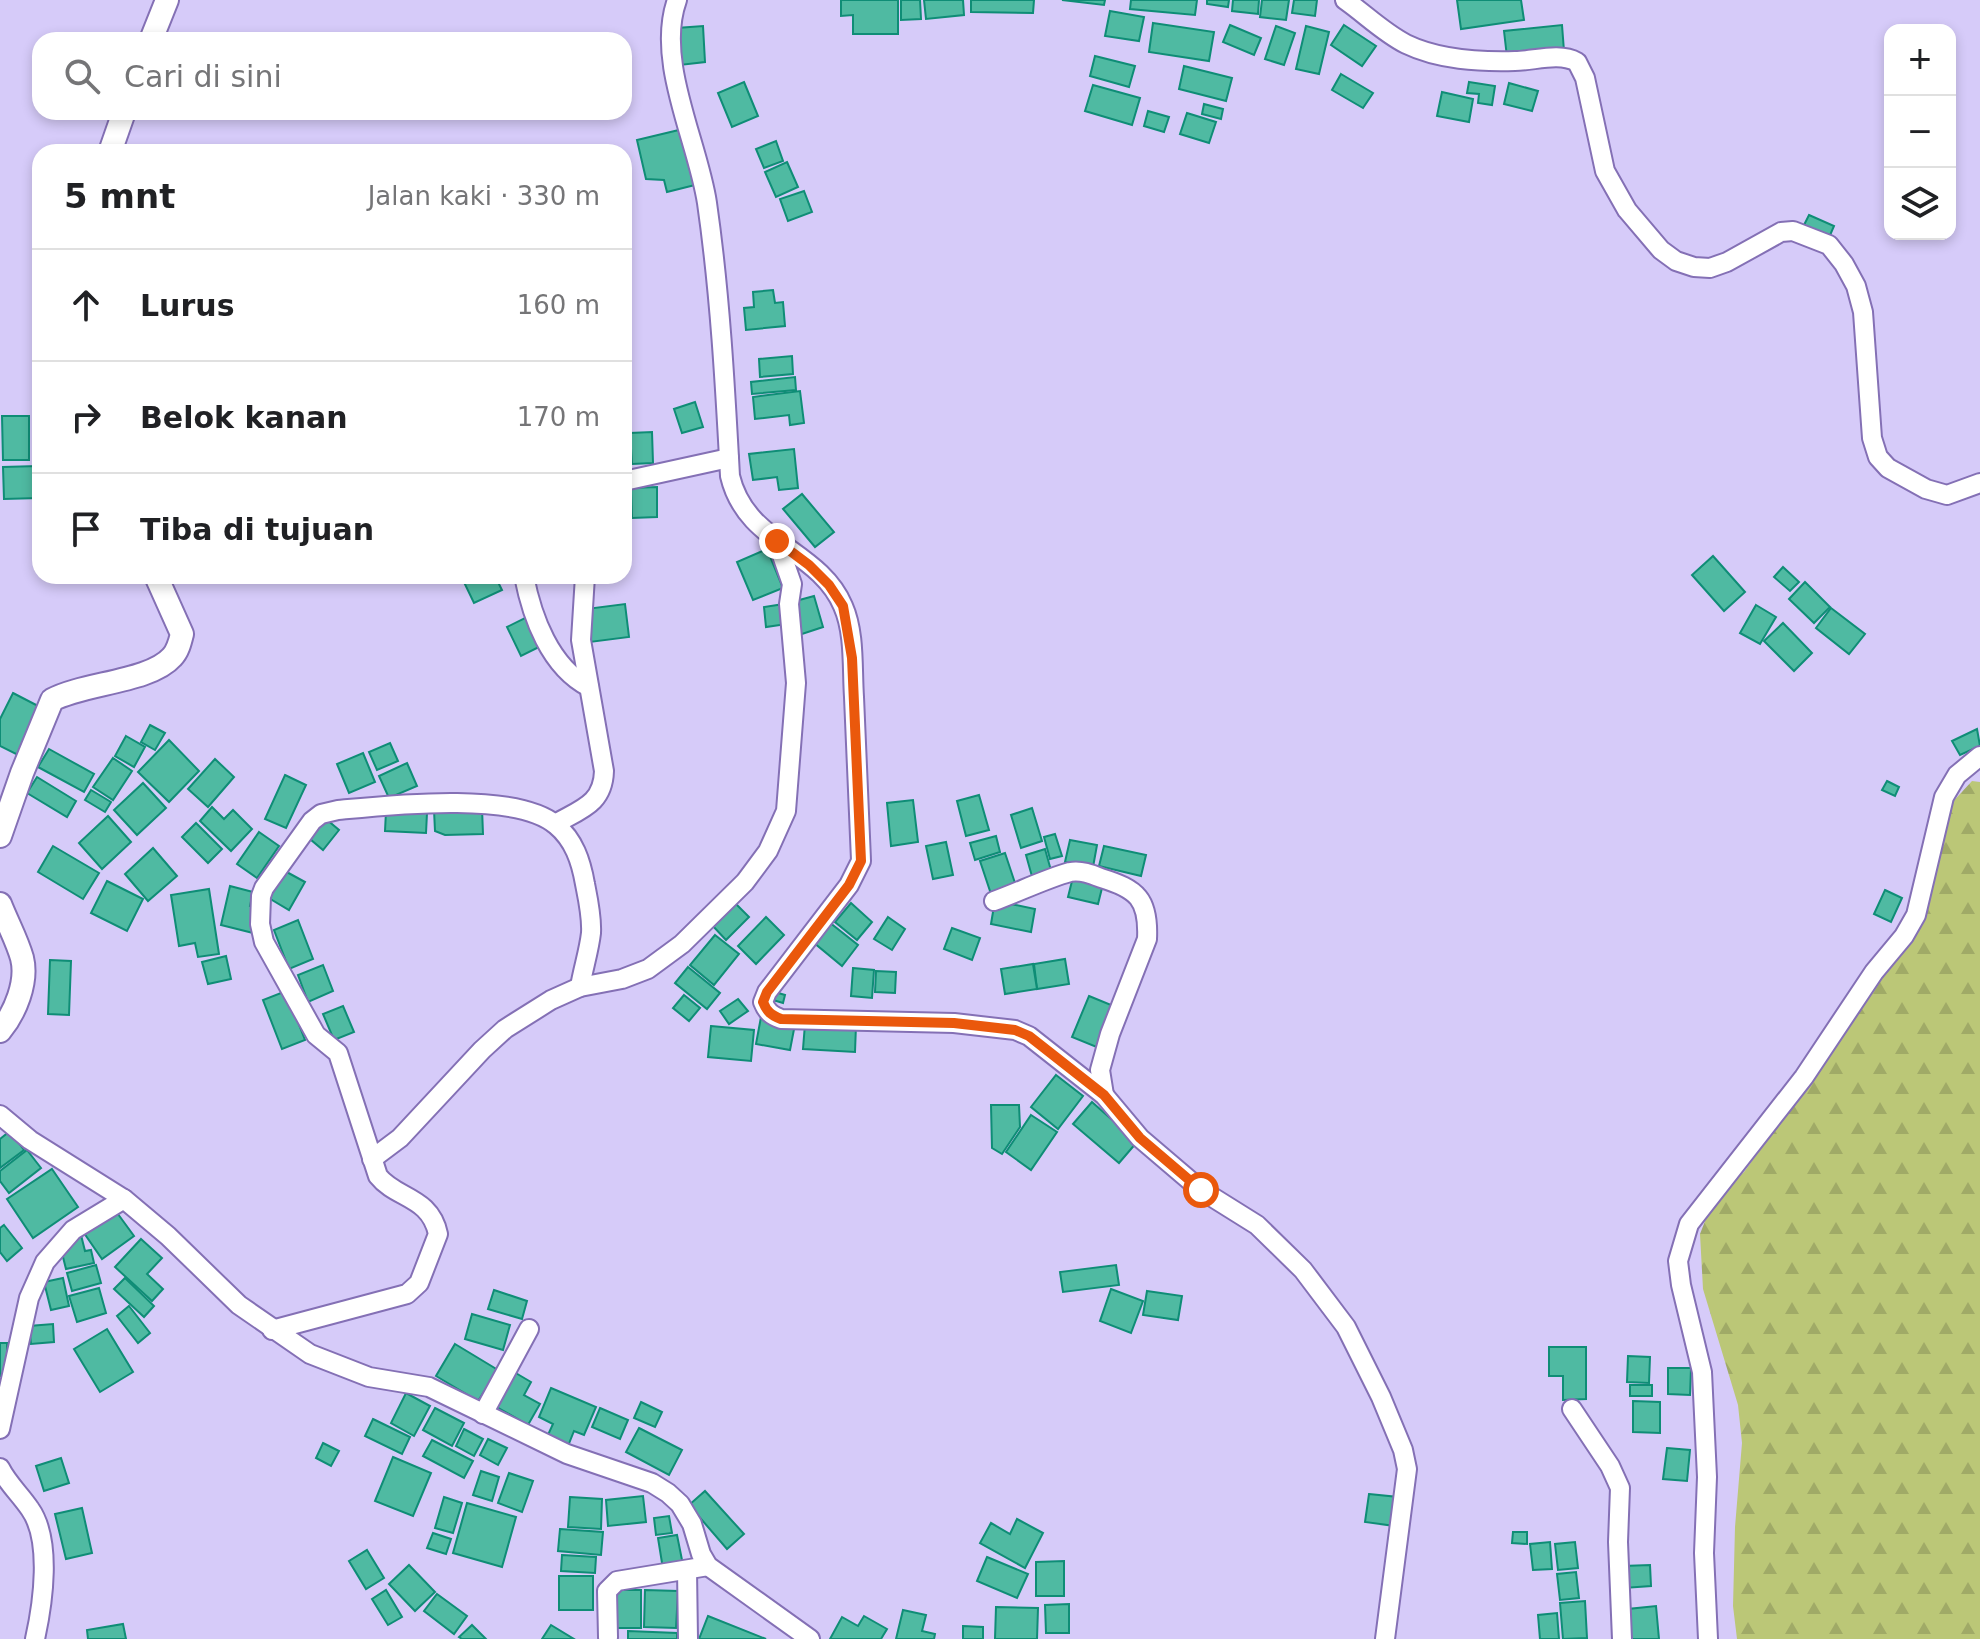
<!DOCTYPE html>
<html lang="id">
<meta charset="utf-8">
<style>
:root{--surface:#fff;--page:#f6f6f6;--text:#202124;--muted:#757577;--line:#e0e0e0}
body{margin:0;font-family:"DejaVu Sans",sans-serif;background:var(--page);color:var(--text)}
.controls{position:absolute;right:24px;top:24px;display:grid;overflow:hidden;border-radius:16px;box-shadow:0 4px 12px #0003}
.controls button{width:72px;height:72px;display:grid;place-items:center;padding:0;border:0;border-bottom:2px solid var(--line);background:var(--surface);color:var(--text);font:40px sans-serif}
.stop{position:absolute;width:24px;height:24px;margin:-18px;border:6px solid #ea580c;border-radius:50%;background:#fff}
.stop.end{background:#ea580c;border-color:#fff;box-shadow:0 2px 8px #0008}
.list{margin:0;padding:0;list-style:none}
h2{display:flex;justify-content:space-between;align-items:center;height:104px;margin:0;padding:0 32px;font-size:34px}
h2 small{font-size:26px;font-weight:400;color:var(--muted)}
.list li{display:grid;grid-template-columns:52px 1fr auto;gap:24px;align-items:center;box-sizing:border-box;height:112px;padding:0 32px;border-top:2px solid var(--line)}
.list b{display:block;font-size:30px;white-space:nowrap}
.list em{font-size:26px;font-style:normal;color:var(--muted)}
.icon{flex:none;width:44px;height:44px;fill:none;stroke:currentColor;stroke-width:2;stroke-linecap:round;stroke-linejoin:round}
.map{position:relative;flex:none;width:1980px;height:1639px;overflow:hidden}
.search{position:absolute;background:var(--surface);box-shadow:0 4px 12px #0003;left:32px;top:32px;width:600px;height:88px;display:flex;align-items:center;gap:20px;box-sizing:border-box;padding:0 28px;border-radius:24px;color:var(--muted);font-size:30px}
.panel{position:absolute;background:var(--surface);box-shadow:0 4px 12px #0003;left:32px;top:144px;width:600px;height:440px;border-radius:24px}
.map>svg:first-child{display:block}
.forest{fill:url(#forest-firs)}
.building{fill:#4fbaa2;stroke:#0f8d76;stroke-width:2}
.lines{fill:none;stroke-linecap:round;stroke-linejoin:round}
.minor-casing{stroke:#8470b5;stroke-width:22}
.tertiary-casing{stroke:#8470b5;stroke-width:26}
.minor{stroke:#fff;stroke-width:18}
.tertiary{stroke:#fff;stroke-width:22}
.route{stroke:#ea580c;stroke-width:10}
</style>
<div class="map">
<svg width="1980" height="1639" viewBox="0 0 1980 1639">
<defs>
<pattern id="forest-firs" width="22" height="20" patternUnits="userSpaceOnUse" patternTransform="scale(2)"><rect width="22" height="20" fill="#bbc777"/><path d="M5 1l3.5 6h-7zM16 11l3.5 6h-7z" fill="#a0aa67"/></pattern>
</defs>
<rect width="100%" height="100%" fill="#d6cbf9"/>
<path class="forest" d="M1972,781L1980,782V1639H1737L1733,1606L1735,1527L1742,1443L1738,1405L1703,1289L1700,1234L1714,1198L1744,1172L1796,1100L1837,1037L1897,957L1947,808Z"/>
<g class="building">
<path d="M841,0H898V34H853V15L841,16Z"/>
<path d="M901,0H920L921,19L901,20Z"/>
<path d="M924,0H963L964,15L926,19Z"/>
<path d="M971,0H1034L1033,13L971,12Z"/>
<path d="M1062,0H1105L1104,5Z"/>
<path d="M1131,0H1197L1195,15L1130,9Z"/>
<path d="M1207,0H1229L1228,7L1207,4Z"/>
<path d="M1233,0H1259L1258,14L1232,11Z"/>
<path d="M1262,0H1289L1286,20L1260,17Z"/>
<path d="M1294,0H1317L1315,16L1292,13Z"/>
<path d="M1457,0H1521L1524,20L1461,29Z"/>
<path d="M1110,11L1144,17L1139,41L1105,36Z"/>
<path d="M1153,23L1214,32L1209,61L1149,52Z"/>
<path d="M1230,25L1261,38L1254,55L1223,42Z"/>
<path d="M1344,25L1376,46L1362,66L1331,45Z"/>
<path d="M1562,25L1564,51L1507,57L1504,31Z"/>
<path d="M703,26L705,62L680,65L677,28Z"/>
<path d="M1276,26L1295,33L1284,65L1265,59Z"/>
<path d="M1306,26L1329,32L1319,74L1296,69Z"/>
<path d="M1095,56L1135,66L1129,87L1090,76Z"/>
<path d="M1184,66L1232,78L1226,101L1179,89Z"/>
<path d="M1341,74L1373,93L1363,108L1332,90Z"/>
<path d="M744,82L758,116L732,127L718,93Z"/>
<path d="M1469,82L1495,86L1492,105L1478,103L1479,94L1467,93Z"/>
<path d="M1509,83L1538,91L1532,111L1504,104Z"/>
<path d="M1093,85L1140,98L1132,125L1085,111Z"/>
<path d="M1442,92L1473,99L1469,122L1437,116Z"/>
<path d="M1204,104L1223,109L1221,119L1202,114Z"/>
<path d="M1148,111L1169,117L1164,132L1144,126Z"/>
<path d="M1187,113L1216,122L1209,143L1180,134Z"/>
<path d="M683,129L695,185L667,192L664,180L646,179L637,140Z"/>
<path d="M776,141L783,161L764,168L756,149Z"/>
<path d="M787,162L798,187L776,197L765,172Z"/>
<path d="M804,191L812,212L788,221L780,199Z"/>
<path d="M1809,215L1834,226L1828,240L1802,229Z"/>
<path d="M773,290L775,303L783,302L785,326L746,330L744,308L754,307L753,292Z"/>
<path d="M792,356L793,374L760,377L759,359Z"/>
<path d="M795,377L796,390L752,394L751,382Z"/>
<path d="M800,391L804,423L790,425L789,415L755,419L753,397Z"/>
<path d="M695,402L703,427L682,433L674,409Z"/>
<path d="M2,416H29V460H3Z"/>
<path d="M652,432L653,463L632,464L630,433Z"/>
<path d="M794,449L798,488L779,490L777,477L753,480L749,454Z"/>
<path d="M38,466L39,498L4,499L3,467Z"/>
<path d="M657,487V517L632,518L631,488Z"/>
<path d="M802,494L834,532L815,547L783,509Z"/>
<path d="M767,549L783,588L753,600L737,562Z"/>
<path d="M1713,556L1745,592L1724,611L1692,575Z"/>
<path d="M1783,567L1799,582L1790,591L1774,577Z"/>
<path d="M461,576H495L502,590L474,603Z"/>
<path d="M530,576H552V578L532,583Z"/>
<path d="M1805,582L1830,607L1814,623L1789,599Z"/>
<path d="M814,596L823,627L799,635L792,602Z"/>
<path d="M625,604L629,637L590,642L586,609Z"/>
<path d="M784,604L787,624L766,627L764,607Z"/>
<path d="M1756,605L1776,617L1760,644L1740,633Z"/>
<path d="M1831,608L1865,634L1849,654L1816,628Z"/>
<path d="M527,617L541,646L521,656L507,627Z"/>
<path d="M1783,623L1812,653L1794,671L1764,641Z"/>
<path d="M13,693L42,708L18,755L0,746V719Z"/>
<path d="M150,725L165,733L155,750L141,742Z"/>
<path d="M1977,729L1980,746L1960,755L1952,741Z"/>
<path d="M126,736L145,747L134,767L115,756Z"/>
<path d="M169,740L199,771L169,802L138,772Z"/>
<path d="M390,743L398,761L377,770L369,752Z"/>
<path d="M49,749L94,774L84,792L38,767Z"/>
<path d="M363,753L375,782L349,793L337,764Z"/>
<path d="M113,758L132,771L113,800L93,787Z"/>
<path d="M215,759L234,777L208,807L188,789Z"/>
<path d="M407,763L417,786L389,798L379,776Z"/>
<path d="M285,775L306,785L286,828L265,819Z"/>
<path d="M37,777L76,801L67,817L27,793Z"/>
<path d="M1887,781L1899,787L1895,796L1882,790Z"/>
<path d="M143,783L166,808L137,835L114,810Z"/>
<path d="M91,790L111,802L105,812L85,800Z"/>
<path d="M979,795L989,830L966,836L957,801Z"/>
<path d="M913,800L918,842L891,846L887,803Z"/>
<path d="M212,807L224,819L233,810L252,829L231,851L200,821Z"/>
<path d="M482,808L483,834L445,835L435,831L434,810Z"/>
<path d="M1032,808L1042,841L1021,848L1011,815Z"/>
<path d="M386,811L427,813L426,833L385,831Z"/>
<path d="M108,816L131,842L102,869L79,843Z"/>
<path d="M326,819L339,830L323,850L310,839Z"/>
<path d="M196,823L222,849L208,863L182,837Z"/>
<path d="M259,832L279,846L257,878L237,864Z"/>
<path d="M1055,834L1062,856L1050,859L1044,837Z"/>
<path d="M996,836L1000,852L975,860L970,843Z"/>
<path d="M1070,840L1097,845L1093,867L1065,862Z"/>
<path d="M946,842L953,875L933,879L926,846Z"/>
<path d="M53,846L99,873L83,899L38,872Z"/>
<path d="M1104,846L1146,855L1141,876L1099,866Z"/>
<path d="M153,848L177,876L148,901L125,874Z"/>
<path d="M1045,849L1052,874L1033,880L1026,855Z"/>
<path d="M1005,853L1016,886L991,894L980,861Z"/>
<path d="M283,870L305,882L289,910L267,897Z"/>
<path d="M1073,877L1103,884L1098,904L1068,897Z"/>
<path d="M107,881L143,899L127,931L91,913Z"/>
<path d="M230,886L253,892L250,906L258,908L253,933L221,925Z"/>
<path d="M209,889L219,954L198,957L195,943L179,946L171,895Z"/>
<path d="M1885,890L1902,898L1891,922L1874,914Z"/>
<path d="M733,901L749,917L726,940L711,924Z"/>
<path d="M1001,902L1035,909L1031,932L991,924L994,906Z"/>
<path d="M851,903L872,922L857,940L835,922Z"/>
<path d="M766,917L784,935L756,964L738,946Z"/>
<path d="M888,917L905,929L892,950L874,939Z"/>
<path d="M298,920L313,959L289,969L274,930Z"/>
<path d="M829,922L858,945L842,966L813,942Z"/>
<path d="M952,928L980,938L972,960L944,949Z"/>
<path d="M715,935L739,954L714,985L690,965Z"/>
<path d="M226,956L231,979L208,984L202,962Z"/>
<path d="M1065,959L1069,984L1037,989L1034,964Z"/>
<path d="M50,960L71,961L69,1015L48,1014Z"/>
<path d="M1033,964L1037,989L1005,994L1001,969Z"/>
<path d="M323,965L333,991L308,1002L298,975Z"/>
<path d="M688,967L720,993L707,1009L675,983Z"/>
<path d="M853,968L874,970L872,998L851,996Z"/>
<path d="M876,971L896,972L895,993L875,992Z"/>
<path d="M286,991L305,1040L282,1049L263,1000Z"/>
<path d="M775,992L785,995L783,1003L773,1000Z"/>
<path d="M684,995L700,1008L689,1021L673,1008Z"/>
<path d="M1089,996L1116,1007L1099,1048L1072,1037Z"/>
<path d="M738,999L748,1011L729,1024L720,1011Z"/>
<path d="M343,1006L354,1032L334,1040L323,1014Z"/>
<path d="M761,1017L795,1024L790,1050L756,1044Z"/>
<path d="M805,1024L856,1025L855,1052L803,1049Z"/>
<path d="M711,1026L754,1030L751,1061L708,1057Z"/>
<path d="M1056,1075L1083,1096L1058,1129L1031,1107Z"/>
<path d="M1092,1102L1137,1142L1119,1163L1073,1124Z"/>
<path d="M991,1105H1019L1020,1127L1002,1154L992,1148Z"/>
<path d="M1031,1115L1057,1132L1031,1170L1006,1152Z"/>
<path d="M10,1131L24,1150L0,1168V1139Z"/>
<path d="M27,1150L41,1168L9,1193L0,1181V1171Z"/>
<path d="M52,1169L78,1207L33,1238L7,1199Z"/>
<path d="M115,1210L134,1236L102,1259L84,1233Z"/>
<path d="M4,1225L22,1248L7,1261L0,1252V1228Z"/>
<path d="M81,1235L85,1251L91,1250L94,1263L66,1269L61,1249Z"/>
<path d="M141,1239L162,1258L147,1274L163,1289L152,1301L115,1267Z"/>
<path d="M96,1265L101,1283L72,1291L67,1273Z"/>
<path d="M1116,1265L1119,1285L1063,1292L1060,1272Z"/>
<path d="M63,1278L69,1306L51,1310L44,1282Z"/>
<path d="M125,1278L154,1306L144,1317L114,1289Z"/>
<path d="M99,1288L106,1313L77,1322L69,1296Z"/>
<path d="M1111,1289L1143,1301L1131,1333L1100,1321Z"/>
<path d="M494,1290L527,1301L522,1319L488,1309Z"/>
<path d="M1147,1291L1182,1296L1178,1320L1143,1315Z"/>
<path d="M129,1306L150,1333L138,1343L117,1316Z"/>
<path d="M472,1314L510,1325L503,1350L465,1339Z"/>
<path d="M53,1324L54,1342L31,1344L29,1326Z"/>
<path d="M107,1329L133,1372L100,1392L74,1349Z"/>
<rect x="0" y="1343" width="7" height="33"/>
<path d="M455,1344L498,1370L478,1401L436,1376Z"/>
<path d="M1549,1347H1586V1399L1563,1400V1376H1549Z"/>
<path d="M1628,1356L1650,1357L1649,1383L1627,1382Z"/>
<path d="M1668,1368H1691L1690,1395L1668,1394Z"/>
<path d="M514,1372L531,1382L524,1395L540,1404L528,1425L495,1406Z"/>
<rect x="1630" y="1385" width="22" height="11"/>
<path d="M551,1388L596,1407L584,1435L574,1431L568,1446L547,1437L553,1424L539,1417Z"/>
<path d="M406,1393L430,1406L414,1436L391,1423Z"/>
<path d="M1633,1401L1660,1402V1433L1633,1432Z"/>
<path d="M641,1402L662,1412L655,1427L634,1418Z"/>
<path d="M435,1408L464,1423L452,1446L423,1430Z"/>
<path d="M600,1408L628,1420L620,1439L592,1427Z"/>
<path d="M373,1419L410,1437L402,1454L365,1436Z"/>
<path d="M639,1428L682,1450L669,1475L626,1452Z"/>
<path d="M464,1429L483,1439L474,1456L456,1446Z"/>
<path d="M488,1439L507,1448L498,1465L480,1455Z"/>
<path d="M432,1440L473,1461L464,1478L423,1456Z"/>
<path d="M323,1443L339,1451L331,1466L316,1458Z"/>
<path d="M1667,1448L1690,1450L1687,1481L1663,1479Z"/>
<path d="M393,1457L431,1473L413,1516L375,1501Z"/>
<path d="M61,1458L69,1483L44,1491L36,1466Z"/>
<path d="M481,1471L499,1477L492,1501L473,1495Z"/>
<path d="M509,1473L533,1481L522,1512L498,1503Z"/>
<path d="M705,1491L744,1534L727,1549L689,1505Z"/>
<path d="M1369,1494L1398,1497L1395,1526L1365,1522Z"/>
<path d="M643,1496L646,1522L608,1526L606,1500Z"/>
<path d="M444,1497L462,1503L453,1533L435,1528Z"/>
<path d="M570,1497L602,1499L601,1529L568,1527Z"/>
<path d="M467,1503L516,1517L502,1567L453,1553Z"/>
<path d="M82,1508L92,1553L66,1559L55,1514Z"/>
<path d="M669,1516L672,1533L656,1535L654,1518Z"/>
<path d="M1017,1519L1043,1533L1025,1568L980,1543L991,1523L1010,1534Z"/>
<path d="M560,1529L603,1532L601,1555L558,1551Z"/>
<path d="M1513,1532H1527V1544L1512,1543Z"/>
<path d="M433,1533L451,1539L446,1554L427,1548Z"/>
<path d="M677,1535L683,1565L663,1569L658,1538Z"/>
<path d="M1550,1542L1552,1569L1533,1570L1530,1544Z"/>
<path d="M1575,1542L1578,1568L1558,1570L1555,1544Z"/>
<path d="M367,1550L384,1578L366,1589L349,1561Z"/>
<path d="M562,1555L596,1557L595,1573L561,1571Z"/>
<path d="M987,1557L1028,1574L1017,1598L977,1581Z"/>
<path d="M1064,1561V1596H1036V1562Z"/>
<path d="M409,1565L435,1592L415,1611L389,1584Z"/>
<path d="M1650,1565L1651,1586L1624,1588L1623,1566Z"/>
<path d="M1576,1572L1579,1598L1560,1600L1557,1574Z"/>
<rect x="559" y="1576" width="34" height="34"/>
<path d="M386,1590L402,1617L388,1625L372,1599Z"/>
<rect x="615" y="1590" width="26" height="38"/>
<path d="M645,1590L678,1591L676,1628L644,1627Z"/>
<path d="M437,1594L467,1616L454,1634L424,1611Z"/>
<path d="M1585,1601L1587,1638L1563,1639L1560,1603Z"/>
<path d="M1069,1604V1633H1046L1045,1605Z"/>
<path d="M1656,1606L1659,1639H1631L1628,1609Z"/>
<path d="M996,1607L1038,1608L1037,1639H995Z"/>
<path d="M903,1610L926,1615L922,1631L935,1634L934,1639H896Z"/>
<path d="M1557,1613L1559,1639H1540L1538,1615Z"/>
<path d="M708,1616L766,1639H699Z"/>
<path d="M864,1616L887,1629L881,1639H830L842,1617L858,1626Z"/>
<path d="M123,1624L126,1639H88L87,1630Z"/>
<path d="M472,1625L486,1639H462L459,1637Z"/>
<path d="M551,1625L574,1639H542Z"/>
<path d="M963,1626L983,1627V1639H963Z"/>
<path d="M628,1631L677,1633V1639H628Z"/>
</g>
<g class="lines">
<g class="minor-casing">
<g id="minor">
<path d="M677,0C655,61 698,142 707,203C720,293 725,384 730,476C746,544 819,549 843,606C855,633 852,668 854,697C856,751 859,806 861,861L849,885L767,992L763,1002C767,1012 771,1015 781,1019L954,1023L1015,1030L1029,1036L1104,1095L1140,1138L1201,1190L1257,1225L1303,1270L1346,1327L1381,1397L1403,1450L1407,1469L1385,1639"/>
<path d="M1345,0C1365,14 1384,33 1406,44C1439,60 1479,62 1515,61C1534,61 1559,52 1577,62L1585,78L1605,171L1627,210L1661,250L1676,261L1694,267L1710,268L1727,262L1781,232L1793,231L1829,245L1844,264L1856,286L1863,312L1872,438L1878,457L1888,468L1926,489L1947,495L1980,483"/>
<path d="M624,481L729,458"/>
<path d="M524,576C532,617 550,667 589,687"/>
<path d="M555,824C581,809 603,804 604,771L581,640L585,576"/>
<path d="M994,901C1019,892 1045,879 1070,872C1081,870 1091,874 1101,878C1137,889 1149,899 1147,939L1110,1034L1100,1070L1104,1095"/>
<path d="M0,1115L30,1140L124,1199"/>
<path d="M372,1159L400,1138L482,1050L505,1029L551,1000L580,987L622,979L648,969L682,944L745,882L768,851L786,811L796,683L789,604L792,584L777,541"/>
<path d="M272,1330L407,1294L419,1283L438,1234C430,1196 396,1199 378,1176L338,1053L316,1035L264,942L260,924L261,896L264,888L312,821L321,814L338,810C390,805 516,791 556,825C574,840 581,861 585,884C588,899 592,917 591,933C589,951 583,969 580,987"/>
<path d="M1572,1409L1610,1466L1620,1488L1618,1542L1622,1639"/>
<path d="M483,1414L529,1329"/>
<path d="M0,1429L29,1298L45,1262L73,1230L124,1199L168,1236L239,1305L310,1354L369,1377L429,1387L567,1454L652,1483L668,1493L680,1504L692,1524L701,1554L708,1566L810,1639"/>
<path d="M0,1468C8,1484 20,1494 30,1509C52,1540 43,1603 35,1639"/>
<path d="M687,1570L688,1639"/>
<path d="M608,1637L607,1591L617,1581L708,1566"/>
<path d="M1708,1639L1704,1553L1707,1477L1702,1372L1681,1285L1678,1261L1689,1224L1804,1077L1874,972L1904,936L1916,915L1944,797L1957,775L1980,756"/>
</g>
</g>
<g class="tertiary-casing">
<g id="tertiary">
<path d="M151,40L167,0"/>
<path d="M110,152L124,112"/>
<path d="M0,836L22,773L52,700C83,683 150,682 172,657C178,651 180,642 182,634L156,576"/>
<path d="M0,904C7,922 17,940 22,958C28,982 15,1013 0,1031"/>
</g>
</g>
<use href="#minor" class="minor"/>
<use href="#tertiary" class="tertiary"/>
</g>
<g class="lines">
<path class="route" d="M777,541L809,565L829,585L843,606L852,658L861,861L849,885L767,992L763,1002C767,1012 771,1015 781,1019L954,1023L1015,1030L1029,1036L1104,1095L1140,1138L1201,1190"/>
</g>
</svg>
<div class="controls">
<button>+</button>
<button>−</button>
<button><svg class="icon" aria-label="layers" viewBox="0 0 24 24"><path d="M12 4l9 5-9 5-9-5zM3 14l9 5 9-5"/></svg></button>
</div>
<div class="stop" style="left:1201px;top:1190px"></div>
<div class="stop end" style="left:777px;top:541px"></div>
<div class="search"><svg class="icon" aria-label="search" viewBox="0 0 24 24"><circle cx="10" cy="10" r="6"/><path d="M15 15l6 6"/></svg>Cari di sini</div>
<section class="panel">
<h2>5 mnt<small>Jalan kaki · 330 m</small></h2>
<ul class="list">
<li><svg class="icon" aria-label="ahead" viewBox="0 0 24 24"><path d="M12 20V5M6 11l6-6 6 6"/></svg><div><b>Lurus</b></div><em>160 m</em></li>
<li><svg class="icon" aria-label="right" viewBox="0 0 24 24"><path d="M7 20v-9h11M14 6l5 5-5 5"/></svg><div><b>Belok kanan</b></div><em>170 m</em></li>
<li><svg class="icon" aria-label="arrive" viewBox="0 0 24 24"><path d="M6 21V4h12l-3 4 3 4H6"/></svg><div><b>Tiba di tujuan</b></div></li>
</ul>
</section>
</div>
